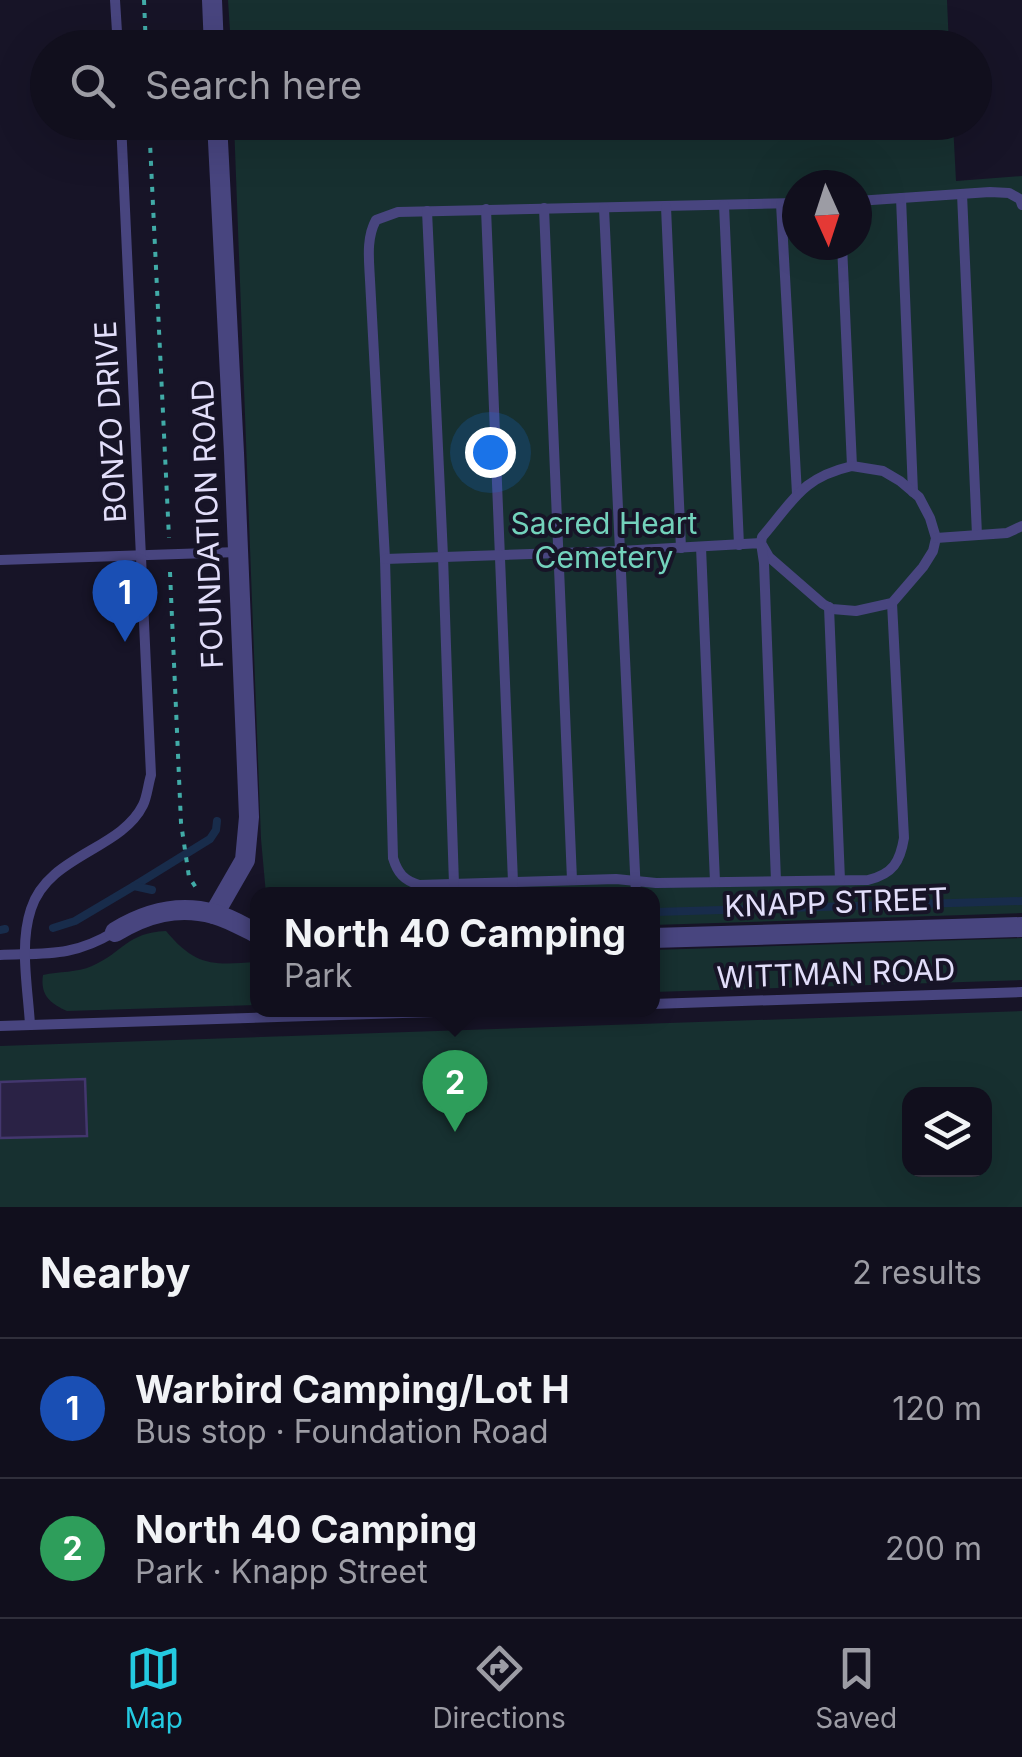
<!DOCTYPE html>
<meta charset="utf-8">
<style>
:root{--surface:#110f1d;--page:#1e1d2a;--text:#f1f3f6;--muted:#9c9ca4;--line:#302f3b;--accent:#24cae1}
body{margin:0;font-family:Inter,sans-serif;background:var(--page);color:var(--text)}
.controls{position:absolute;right:30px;bottom:30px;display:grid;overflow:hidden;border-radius:20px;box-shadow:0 10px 40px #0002}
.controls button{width:90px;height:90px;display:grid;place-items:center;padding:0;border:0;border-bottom:2px solid var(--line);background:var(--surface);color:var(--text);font:50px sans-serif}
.compass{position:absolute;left:782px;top:170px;width:90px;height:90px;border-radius:50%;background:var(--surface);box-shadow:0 10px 40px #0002;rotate:177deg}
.you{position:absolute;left:490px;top:452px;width:35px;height:35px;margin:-25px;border:8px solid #fff;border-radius:50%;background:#1a73e8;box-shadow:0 0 0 15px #1a73e833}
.badge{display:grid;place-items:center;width:65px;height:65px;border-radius:50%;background:var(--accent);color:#fff;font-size:32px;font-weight:700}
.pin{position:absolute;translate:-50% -82px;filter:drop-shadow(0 2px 5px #0008)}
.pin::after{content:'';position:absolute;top:52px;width:35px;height:30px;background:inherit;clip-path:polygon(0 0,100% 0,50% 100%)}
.popup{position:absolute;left:250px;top:887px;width:410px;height:130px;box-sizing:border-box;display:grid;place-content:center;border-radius:20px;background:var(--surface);filter:drop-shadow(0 2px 8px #0005);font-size:32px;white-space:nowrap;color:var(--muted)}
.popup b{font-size:38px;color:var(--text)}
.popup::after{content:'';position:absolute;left:50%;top:100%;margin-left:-20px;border:20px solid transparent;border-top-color:var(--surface)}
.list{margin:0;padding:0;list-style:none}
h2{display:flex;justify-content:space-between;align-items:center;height:130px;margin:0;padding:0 40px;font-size:42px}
h2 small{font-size:32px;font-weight:400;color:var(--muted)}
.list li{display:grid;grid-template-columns:65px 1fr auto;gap:30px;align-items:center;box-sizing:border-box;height:140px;padding:0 40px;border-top:2px solid var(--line)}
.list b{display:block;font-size:38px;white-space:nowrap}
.list p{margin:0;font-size:32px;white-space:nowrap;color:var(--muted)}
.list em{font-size:32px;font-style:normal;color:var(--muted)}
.icon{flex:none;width:55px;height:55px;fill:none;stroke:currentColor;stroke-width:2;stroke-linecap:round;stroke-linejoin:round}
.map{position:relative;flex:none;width:1022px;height:1207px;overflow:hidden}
.search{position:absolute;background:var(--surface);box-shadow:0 10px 40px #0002;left:30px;right:30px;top:30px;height:110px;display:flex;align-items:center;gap:25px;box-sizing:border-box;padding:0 35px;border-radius:55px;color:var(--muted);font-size:38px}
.sheet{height:410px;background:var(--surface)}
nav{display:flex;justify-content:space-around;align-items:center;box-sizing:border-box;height:140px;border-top:2px solid var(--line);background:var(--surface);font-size:28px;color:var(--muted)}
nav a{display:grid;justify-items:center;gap:5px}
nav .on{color:var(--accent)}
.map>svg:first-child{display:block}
.green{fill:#173030;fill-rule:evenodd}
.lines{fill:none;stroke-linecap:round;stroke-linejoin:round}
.stream{stroke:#182c4b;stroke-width:8}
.building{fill:#2a2245;stroke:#43376e;stroke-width:2.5}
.path{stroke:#41aba7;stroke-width:4;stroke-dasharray:5 8;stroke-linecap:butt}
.service{stroke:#48457f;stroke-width:10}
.minor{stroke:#48457f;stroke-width:20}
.labels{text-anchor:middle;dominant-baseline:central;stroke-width:8;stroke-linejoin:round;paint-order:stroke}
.street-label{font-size:30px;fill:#e2defa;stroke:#171427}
.park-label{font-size:30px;fill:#73d2bc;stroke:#171427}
</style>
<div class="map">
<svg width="1022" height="1207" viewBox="0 0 1022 1207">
<rect width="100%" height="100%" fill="#171427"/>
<g class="green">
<path d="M228,0H947L949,47H231Z"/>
<path d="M234,123H953L956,181L1022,176V913L653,925L652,894H266L261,839ZM797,185H857V245H797Z"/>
<path d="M166,931C196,967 213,965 257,962V1005L67,1011C50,1003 40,995 43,975C59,971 77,973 92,966C124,952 126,933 166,931Z"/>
<path d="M1022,938V980L653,992V950Z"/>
<path d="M1022,1011V1207H0V1046ZM910,1094H984V1170H910Z"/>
</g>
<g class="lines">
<g class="stream">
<path d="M134,886L210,839L216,830L217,821"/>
<path d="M655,912L1022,901"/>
<path d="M53,928L75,921L134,886L152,890"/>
<path d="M0,930L5,929"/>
</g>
</g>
<path class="building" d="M85,1079L87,1136L0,1138V1082Z"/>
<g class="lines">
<g class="path">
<path d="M144,0L146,48"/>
<path d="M149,122L169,538"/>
<path d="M170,572L181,823L189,877L197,889"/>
</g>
<g class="service">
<path d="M115,0L118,48"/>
<path d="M962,194L977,535"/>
<path d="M901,198L913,492"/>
<path d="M857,201L990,192L1009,193L1020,199L1022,205"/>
<path d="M797,203L398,212L376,220C366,238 369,260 370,280L385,559L393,858C398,874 404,880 419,885L616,879L656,883L868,880C893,874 900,862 904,838L892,603"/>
<path d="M781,204L797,494"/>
<path d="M724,205L739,545"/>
<path d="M666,207L681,548"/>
<path d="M544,208L572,880"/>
<path d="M604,208L636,894"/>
<path d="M486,209L513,882"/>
<path d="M427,211L443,556L454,884"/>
<path d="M842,245L852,466"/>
<path d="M852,466L883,471L900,481L919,497L930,518L936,538L933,551L923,567L892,603L856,611L832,609L823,604L769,557L761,543L762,537C794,500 801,478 852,466Z"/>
<path d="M936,538L1007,533L1022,526"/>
<path d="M701,547L715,882"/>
<path d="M385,559L620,551L761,543L764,563L776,881"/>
<path d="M0,560L238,552"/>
<path d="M829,607L840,880"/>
<path d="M0,955C46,953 73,957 114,932"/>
<path d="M652,1004L1022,992"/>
<path d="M30,1025C28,988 19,945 31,909C48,855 121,850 143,805C147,797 148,785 151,775L121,122"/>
<path d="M0,1026L496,1010"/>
</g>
<g class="minor">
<path d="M212,0L214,48"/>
<path d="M214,914L245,860L249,817L234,453L217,122"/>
<path d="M115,932C146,913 178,904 214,914C229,918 244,927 258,934"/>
<path d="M652,938L1022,927"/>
</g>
</g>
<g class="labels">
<g class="street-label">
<text transform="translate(110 422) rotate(-93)">BONZO DRIVE</text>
<text transform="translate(207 524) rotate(-92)">FOUNDATION ROAD</text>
<text transform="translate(836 902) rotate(-2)">KNAPP STREET</text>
<text transform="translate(836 973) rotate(-2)">WITTMAN ROAD</text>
</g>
<g class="park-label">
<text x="604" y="523">Sacred Heart<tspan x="604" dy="34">Cemetery</tspan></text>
</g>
</g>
</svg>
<div class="controls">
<button><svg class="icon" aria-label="layers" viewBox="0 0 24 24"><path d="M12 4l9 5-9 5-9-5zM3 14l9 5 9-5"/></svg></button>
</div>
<svg class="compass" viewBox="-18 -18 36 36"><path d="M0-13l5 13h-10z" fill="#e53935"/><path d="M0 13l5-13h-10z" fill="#9c9ca4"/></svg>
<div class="you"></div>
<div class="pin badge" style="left:125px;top:642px;background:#1a4fb4">1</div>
<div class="pin badge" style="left:455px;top:1132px;background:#2e9e5b">2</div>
<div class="popup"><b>North 40 Camping</b>Park</div>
<div class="search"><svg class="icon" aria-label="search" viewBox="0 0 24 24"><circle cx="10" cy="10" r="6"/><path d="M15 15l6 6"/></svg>Search here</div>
</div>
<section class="sheet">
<h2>Nearby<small>2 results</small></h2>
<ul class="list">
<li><span class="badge" style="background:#1a4fb4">1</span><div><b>Warbird Camping/Lot H</b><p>Bus stop · Foundation Road</p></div><em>120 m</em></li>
<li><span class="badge" style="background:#2e9e5b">2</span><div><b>North 40 Camping</b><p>Park · Knapp Street</p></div><em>200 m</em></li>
</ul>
</section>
<nav>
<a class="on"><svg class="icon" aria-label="map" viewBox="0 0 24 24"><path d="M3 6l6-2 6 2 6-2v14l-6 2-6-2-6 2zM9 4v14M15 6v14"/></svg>Map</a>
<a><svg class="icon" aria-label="directions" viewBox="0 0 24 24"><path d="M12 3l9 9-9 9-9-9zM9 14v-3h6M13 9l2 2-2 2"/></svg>Directions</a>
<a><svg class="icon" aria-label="saved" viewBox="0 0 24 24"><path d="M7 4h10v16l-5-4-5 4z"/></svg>Saved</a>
</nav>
